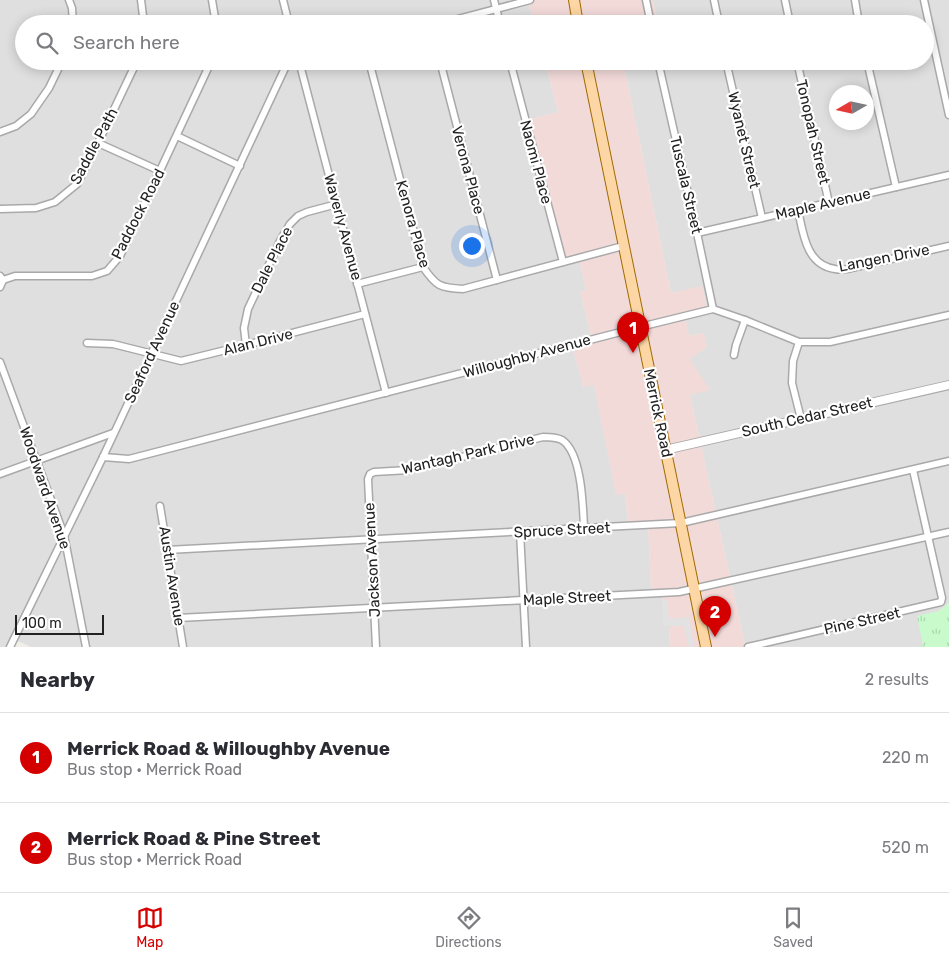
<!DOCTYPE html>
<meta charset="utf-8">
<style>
:root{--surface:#fff;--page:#f2f2f3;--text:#2b2b33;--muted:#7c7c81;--line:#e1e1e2;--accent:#d40000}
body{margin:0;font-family:Rubik,sans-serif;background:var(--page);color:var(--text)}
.compass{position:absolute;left:829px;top:85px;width:45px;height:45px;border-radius:50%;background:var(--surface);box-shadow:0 2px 12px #0003;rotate:261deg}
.scale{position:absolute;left:15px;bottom:12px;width:89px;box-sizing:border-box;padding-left:5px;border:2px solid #222;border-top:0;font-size:14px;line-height:18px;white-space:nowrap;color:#222;-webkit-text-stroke:4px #fff;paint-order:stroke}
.you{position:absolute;left:471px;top:245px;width:18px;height:18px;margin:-12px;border:4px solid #fff;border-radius:50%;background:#1a73e8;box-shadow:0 0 0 8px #1a73e833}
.badge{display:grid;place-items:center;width:32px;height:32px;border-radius:50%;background:var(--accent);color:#fff;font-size:16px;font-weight:700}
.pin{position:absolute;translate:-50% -41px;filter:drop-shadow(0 1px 2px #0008)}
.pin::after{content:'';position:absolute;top:26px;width:18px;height:15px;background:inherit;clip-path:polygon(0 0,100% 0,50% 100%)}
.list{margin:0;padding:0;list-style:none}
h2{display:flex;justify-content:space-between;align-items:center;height:65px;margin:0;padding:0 20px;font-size:21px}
h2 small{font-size:16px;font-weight:400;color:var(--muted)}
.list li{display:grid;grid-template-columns:32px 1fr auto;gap:15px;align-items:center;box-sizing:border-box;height:90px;padding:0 20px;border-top:1px solid var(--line)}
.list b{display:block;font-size:19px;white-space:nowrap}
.list p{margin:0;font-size:16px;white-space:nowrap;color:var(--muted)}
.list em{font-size:16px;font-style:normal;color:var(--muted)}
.icon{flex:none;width:28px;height:28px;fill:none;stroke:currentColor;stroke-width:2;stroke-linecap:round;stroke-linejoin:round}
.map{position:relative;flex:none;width:949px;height:647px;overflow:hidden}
.search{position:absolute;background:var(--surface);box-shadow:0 2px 12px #0003;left:15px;right:15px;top:15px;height:55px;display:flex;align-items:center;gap:12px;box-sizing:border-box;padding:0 18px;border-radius:28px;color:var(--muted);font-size:19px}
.sheet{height:245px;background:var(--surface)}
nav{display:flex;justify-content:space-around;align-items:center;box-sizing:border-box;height:70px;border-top:1px solid var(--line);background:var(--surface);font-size:14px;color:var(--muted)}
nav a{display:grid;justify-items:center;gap:2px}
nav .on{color:var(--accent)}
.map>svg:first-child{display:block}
.residential{fill:#e0dfdf;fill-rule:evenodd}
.commercial{fill:#f2dad9}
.park{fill:url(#park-tufts)}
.parking{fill:#e2e2e2}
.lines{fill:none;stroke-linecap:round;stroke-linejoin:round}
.minor-casing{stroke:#a9a9a9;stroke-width:9}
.tertiary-casing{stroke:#a9a9a9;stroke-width:10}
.primary-casing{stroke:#a06b00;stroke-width:12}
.minor{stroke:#fff;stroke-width:6}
.tertiary{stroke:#fff;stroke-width:8}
.primary{stroke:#fcd6a4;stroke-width:10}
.labels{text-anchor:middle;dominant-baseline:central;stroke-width:4.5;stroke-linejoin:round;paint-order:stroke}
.street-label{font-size:15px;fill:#222;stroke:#fff}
</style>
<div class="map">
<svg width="949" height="647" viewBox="0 0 949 647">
<defs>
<pattern id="park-tufts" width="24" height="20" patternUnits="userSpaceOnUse" patternTransform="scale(1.25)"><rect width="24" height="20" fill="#c8facc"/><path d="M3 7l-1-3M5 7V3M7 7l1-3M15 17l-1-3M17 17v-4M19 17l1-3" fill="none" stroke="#acd6af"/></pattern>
</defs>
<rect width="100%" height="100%" fill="#f2efe9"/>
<g class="residential">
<path d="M0,0H528L535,24H24V61H545L558,112L529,120L564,258L578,254L586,290L580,292L591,335L571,341L583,386L594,384L616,494H625L628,523L648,522L651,590L662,589L664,625L669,626L670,647H31L11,638L7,647H0Z"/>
<path d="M653,0H949V603L939,611L923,646L917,647H765L764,641L745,645L690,395V359L704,333L689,336L684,313L707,308L702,287L671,293L623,61H925V24H634L657,20ZM836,92H866V122H836Z"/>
</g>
<g class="commercial">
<path d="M528,0H653L657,20L634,24H535Z"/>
<path d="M545,61H623L671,293L702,286L707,308L684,313L689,336L704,333L707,347L690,359L710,390L690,395L745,645L764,641L765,647H670L669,626H664L662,590H651L648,523H628L625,494L616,495L594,385L583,387L571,341L591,335L580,292L586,290L578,255L563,258L528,120L558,112Z"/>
</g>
<path class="park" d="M949,603V647H917L923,645L917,616L939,611Z"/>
<path class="parking" d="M662,599L667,600L669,619L689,617L694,647H689L684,626H664Z"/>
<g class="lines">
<g class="minor-casing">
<g id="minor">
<path d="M69,0L72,8L73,24"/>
<path d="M141,0L144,24"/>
<path d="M212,0L216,24"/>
<path d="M283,0L289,24"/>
<path d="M494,0L500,24"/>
<path d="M646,0L651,24"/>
<path d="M714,0L719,24"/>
<path d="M785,0L790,24"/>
<path d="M855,0L859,24"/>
<path d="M924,0L949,115"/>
<path d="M439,24L530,0"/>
<path d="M299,61L386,393"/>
<path d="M369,61L423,267C436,286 440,288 463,289L623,246"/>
<path d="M440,61L497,280"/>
<path d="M510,61L563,262"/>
<path d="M658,61L697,233L713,309"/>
<path d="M726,61L762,218"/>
<path d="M797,61L829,203"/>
<path d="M867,61L896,187"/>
<path d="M0,132L16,126L31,114L49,88L62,61"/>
<path d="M177,136L240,166"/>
<path d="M98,143L160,171"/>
<path d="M0,209L36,208L55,202L77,184L98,143L137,61"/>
<path d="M798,210C803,233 806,265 835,269C838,270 843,269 847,269L949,246"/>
<path d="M697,233L949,175"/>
<path d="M0,276L3,280L0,287"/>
<path d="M3,280L15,276H92L107,271L120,256L209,66L210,61"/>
<path d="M357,284L423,267"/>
<path d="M799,342L793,361L792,383L801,419"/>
<path d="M87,343L113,344L181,361L246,345L365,314"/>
<path d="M246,345L244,328L248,309L281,239L290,224L298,216L307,212L337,204"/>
<path d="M734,355L736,345L745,320"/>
<path d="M0,362L64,535L86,647"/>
<path d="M103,457L129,459L640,327L713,309L745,320L799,342H830L949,315"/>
<path d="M0,474L113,433"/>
<path d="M160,506L183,647"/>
<path d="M520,532L526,647"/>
<path d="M167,550L681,523L949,461"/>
<path d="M178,618L679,592L949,532"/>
<path d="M10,647L103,457L285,68L290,64L297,61"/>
<path d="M376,647L368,479L370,474L374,472L409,470L543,437C549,437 556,437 562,440C582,453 583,507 584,528"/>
<path d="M748,647L941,602L942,598L913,470"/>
</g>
</g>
<g class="tertiary-casing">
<path id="tertiary" d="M665,450L949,385"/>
</g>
<g class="primary-casing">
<g id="primary">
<path d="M574,0L578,24"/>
<path d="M586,61L706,647"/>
</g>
</g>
<use href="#minor" class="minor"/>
<use href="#tertiary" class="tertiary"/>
<use href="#primary" class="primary"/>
</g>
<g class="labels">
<g class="street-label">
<text transform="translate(813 132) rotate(77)">Tonopah Street</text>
<text transform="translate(744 140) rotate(77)">Wyanet Street</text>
<text transform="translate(94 146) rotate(-62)">Saddle Path</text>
<text transform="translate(536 162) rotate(75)">Naomi Place</text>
<text transform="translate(468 170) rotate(75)">Verona Place</text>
<text transform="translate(686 185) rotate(77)">Tuscala Street</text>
<text transform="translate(823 204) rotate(-13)">Maple Avenue</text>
<text transform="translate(138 214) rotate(-63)">Paddock Road</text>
<text transform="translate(413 224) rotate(74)">Kenora Place</text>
<text transform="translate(343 227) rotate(75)">Waverly Avenue</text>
<text transform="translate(884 258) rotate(-11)">Langen Drive</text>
<text transform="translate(272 260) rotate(-63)">Dale Place</text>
<text transform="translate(258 342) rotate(-14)">Alan Drive</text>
<text transform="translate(152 352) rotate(-65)">Seaford Avenue</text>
<text transform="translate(527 356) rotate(-15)">Willoughby Avenue</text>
<text transform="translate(658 413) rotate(78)">Merrick Road</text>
<text transform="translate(807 417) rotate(-13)">South Cedar Street</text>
<text transform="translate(468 454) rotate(-13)">Wantagh Park Drive</text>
<text transform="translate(45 488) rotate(71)">Woodward Avenue</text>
<text transform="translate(562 530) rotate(-3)">Spruce Street</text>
<text transform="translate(372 560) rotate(-93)">Jackson Avenue</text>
<text transform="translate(172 576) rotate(81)">Austin Avenue</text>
<text transform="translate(567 598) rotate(-3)">Maple Street</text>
<text transform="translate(862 621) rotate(-13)">Pine Street</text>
</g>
</g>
</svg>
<svg class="compass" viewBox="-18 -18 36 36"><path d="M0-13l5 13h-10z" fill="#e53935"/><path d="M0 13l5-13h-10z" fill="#7c7c81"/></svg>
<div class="scale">100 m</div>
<div class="you"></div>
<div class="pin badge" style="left:633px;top:353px">1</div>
<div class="pin badge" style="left:715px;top:637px">2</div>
<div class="search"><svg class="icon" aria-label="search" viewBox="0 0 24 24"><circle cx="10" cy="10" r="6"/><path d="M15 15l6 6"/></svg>Search here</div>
</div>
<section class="sheet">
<h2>Nearby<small>2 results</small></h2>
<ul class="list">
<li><span class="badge">1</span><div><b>Merrick Road &amp; Willoughby Avenue</b><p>Bus stop · Merrick Road</p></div><em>220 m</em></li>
<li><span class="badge">2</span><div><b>Merrick Road &amp; Pine Street</b><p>Bus stop · Merrick Road</p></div><em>520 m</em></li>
</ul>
</section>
<nav>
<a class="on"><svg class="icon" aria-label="map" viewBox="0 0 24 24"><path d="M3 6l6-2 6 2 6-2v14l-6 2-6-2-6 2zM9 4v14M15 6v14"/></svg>Map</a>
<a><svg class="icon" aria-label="directions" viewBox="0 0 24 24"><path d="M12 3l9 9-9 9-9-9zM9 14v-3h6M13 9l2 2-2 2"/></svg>Directions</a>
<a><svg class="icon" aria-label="saved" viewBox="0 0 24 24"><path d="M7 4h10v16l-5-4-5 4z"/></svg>Saved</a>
</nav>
